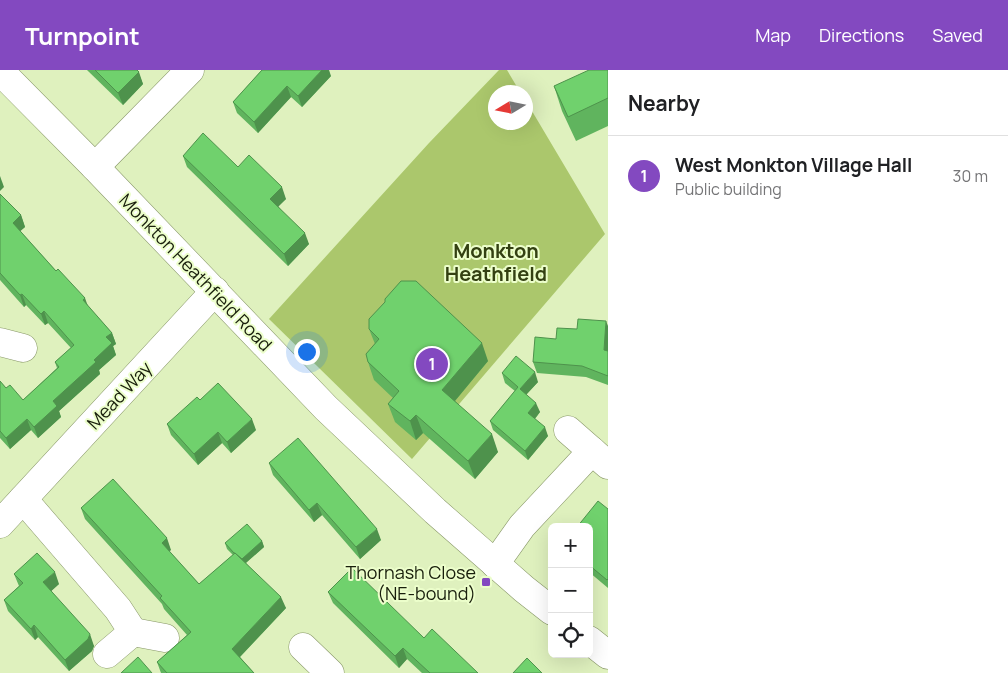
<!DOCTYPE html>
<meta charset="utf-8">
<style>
:root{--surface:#fff;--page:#f2f2f2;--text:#202124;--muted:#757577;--line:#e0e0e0;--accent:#8349c0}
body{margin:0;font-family:Manrope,sans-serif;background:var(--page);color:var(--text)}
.controls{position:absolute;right:15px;bottom:15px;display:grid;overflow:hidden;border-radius:8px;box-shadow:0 5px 20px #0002}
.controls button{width:45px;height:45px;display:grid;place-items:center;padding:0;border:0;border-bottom:1px solid var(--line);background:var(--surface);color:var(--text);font:25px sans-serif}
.compass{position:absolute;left:488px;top:15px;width:45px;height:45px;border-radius:50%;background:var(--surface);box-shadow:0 5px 20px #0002;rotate:260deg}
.you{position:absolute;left:306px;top:281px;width:18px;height:18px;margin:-12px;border:4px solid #fff;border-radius:50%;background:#1a73e8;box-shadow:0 0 0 8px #1a73e833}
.badge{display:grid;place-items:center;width:32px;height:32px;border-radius:50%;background:var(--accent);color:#fff;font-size:16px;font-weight:700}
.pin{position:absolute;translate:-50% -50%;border:2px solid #fff;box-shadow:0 1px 5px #0006}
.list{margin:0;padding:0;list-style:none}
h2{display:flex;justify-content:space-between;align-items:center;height:65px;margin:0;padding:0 20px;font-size:21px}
h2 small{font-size:16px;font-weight:400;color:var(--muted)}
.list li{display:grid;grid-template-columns:32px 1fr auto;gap:15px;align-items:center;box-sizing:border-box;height:80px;padding:0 20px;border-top:1px solid var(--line)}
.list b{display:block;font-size:19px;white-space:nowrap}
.list p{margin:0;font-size:16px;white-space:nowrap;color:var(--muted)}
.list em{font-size:16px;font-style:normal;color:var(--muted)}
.icon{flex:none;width:28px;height:28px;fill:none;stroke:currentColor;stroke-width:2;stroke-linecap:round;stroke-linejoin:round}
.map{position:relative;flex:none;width:608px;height:603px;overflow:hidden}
header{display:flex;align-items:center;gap:30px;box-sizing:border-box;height:70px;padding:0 25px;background:var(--accent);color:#fff}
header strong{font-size:24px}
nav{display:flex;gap:28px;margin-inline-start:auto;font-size:18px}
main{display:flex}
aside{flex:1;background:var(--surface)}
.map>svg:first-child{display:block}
.green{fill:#abc76c}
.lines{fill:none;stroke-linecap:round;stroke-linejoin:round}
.street-casing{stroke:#889768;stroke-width:29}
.secondary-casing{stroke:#889768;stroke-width:29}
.street{stroke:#fff;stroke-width:28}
.secondary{stroke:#fff;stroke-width:28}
.wall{fill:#60b45e}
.shaded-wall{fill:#4e924c}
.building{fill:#70d16d;stroke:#4e924c}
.poi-dot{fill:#8349c0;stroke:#ecfecb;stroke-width:2}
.labels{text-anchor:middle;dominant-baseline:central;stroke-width:4;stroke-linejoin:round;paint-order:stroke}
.street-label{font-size:18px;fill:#181e0b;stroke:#ecfecb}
.poi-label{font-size:18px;fill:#181e0b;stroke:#ecfecb;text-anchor:end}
.quarter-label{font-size:20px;font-weight:bold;fill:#334012;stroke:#ecfecb}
</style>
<header>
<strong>Turnpoint</strong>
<nav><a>Map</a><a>Directions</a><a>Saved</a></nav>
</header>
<main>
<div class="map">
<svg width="608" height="603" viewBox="0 0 608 603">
<rect width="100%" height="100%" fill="#dff1be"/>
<path class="green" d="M499,0H507L520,22H496V52H526V31L605,164L412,389L269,249L429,73Z"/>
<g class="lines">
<g class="street-casing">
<g id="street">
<path d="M95,97L190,0"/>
<path d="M0,272L23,278"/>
<path d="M568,360L608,395"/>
<path d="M23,429L118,539L133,562"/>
<path d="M0,454L215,221"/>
<path d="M495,494L522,456L592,381"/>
<path d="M303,577L330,603"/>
<path d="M107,584L133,562L165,568"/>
</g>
</g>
<g class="secondary-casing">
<g id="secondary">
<path d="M0,1L95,97L326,338L435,441L524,519L552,541"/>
<path d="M589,570L608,585"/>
</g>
</g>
<use href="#street" class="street"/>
<use href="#secondary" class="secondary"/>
</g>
<g class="wall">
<path d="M87,0H137L143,14L123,35Z"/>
<path d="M262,0L331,6L302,37L291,27L258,63L237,43L233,32Z"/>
<path d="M608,0V56L576,71L562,41L554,16Z"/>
<path d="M183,86L238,97L286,129L278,136L309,174L288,196L187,97Z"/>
<path d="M0,124L21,145L25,157L20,161L112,263L116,274L113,276L116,285L99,300L100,304L59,341L61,347L38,368L31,360L10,379L0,368V311L6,318L23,330L57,298L55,292L71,278L48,253L45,255L26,235L24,237L0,210Z"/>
<path d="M608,256V315L586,307L537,303L533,292L556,269L577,259Z"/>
<path d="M369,259L488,291L455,331L498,382L475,409L423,363L416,370L395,352L388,334L393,328L374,310L368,292L375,274Z"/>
<path d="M502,303L538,312L526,325L540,342L535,349L548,366L528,390L493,360L490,351L515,321L505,313Z"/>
<path d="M200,330L256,360L231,383L222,373L198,395L171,365L167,354Z"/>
<path d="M269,393L381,470L360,489L322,445L314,452L273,405Z"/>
<path d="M81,438L171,480L169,481L199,514L233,485L227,479L225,473L262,471L264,477L246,493L286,538L240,587L254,603H161L157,592L187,565L164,539L162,534L85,449Z"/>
<path d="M608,439V518L589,502V457Z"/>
<path d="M14,504L59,514L51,521L94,576L92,581L69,601L38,567L35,570L8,541L4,530L19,516Z"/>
<path d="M328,522L424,568L478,603H422L407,589L399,598L333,533Z"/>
</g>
<g class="shaded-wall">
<path d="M322,0H329L331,6L302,37L298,26Z"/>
<path d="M139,2L143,14L123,35L118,23Z"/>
<path d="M287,16L291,27L258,63L254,52Z"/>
<path d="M0,106L4,117L0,121Z"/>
<path d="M282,117L286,129L275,140L270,129Z"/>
<path d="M21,145L25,157L17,164L13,153Z"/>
<path d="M305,163L309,174L288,196L284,184Z"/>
<path d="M22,224L26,235L24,237L20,225Z"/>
<path d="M85,228L89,239L83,230Z"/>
<path d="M44,241L48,253L45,255L41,244Z"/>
<path d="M606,251L608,256V286L604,280Z"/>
<path d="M112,263L116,274L113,276L116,285L99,300L100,304L59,341L61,347L38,368L34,357L53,331L94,290L106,267Z"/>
<path d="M482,273L488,291L449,338L442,320Z"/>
<path d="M535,302L538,312L523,328L520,319Z"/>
<path d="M536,333L540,342L532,352L528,343Z"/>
<path d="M416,345L423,363L416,370L410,351Z"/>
<path d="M27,349L31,360L10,379L6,368Z"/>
<path d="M252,349L256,360L231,383L227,372Z"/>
<path d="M545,357L548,366L528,390L525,381Z"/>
<path d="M218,362L222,373L198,395L194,384Z"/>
<path d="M492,364L498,382L475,409L468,391Z"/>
<path d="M317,433L322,445L314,452L309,440Z"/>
<path d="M377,459L381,470L360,489L356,477Z"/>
<path d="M167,468L171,480L166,484L162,473Z"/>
<path d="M262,471L264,477L242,496L240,490Z"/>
<path d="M55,502L59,514L48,524L43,512Z"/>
<path d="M281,527L286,538L236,591L232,579Z"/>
<path d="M34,555L38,567L35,570L31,559Z"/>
<path d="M90,564L94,576L92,581L69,601L65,590Z"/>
<path d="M403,578L407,589L399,598L395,586Z"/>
</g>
<g class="building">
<path d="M95,0H137L139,2L118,23Z"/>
<path d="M262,0H322L298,26L287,16L254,52L233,32Z"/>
<path d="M589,0H608V28L568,47L554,16Z"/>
<path d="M203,63L238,97L249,85L282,117L270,129L305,163L284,184L183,86Z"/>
<path d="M0,124L21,145L13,153L56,201L58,199L85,228L83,230L112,263L106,267L112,273L94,290L96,292L53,331L57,336L34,357L27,349L6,368L0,361V311L6,318L10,315L23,330L59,297L55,292L74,275L44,241L41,244L22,224L20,225L0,203Z"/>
<path d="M401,211H416L482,273L442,320L492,364L468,391L416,345L410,351L388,334L399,321L368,292L366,284L379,269L369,259V249L385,232V229Z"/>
<path d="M578,249L606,251L604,280L608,281V306L582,296L533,292L535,267L556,269L557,258L577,259Z"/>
<path d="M516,286L535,302L520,319L536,333L528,343L545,357L525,381L490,351L518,317L502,303Z"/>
<path d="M218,313L252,349L227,372L218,362L194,384L167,354L197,327L200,330Z"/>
<path d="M298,368L377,459L356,477L317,433L309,440L269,393Z"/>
<path d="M113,409L167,468L162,473L199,514L235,483L281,527L232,579L254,603H167L157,592L191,562L160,528L162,526L81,438Z"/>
<path d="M598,431L608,439V509L607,510L589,495V457H577Z"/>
<path d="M247,454L262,471L242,489L235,483H234L225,473Z"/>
<path d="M37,483L55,502L43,512L90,564L88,569L65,590L34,555L31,559L4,530L23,513L14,504Z"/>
<path d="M352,498L424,568L432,559L478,603H430L403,578L395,586L328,522Z"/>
<path d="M138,587L152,603H121Z"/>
<path d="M527,588L542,603H513Z"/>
</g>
<rect class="poi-dot" x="481" y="507" width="10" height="10" rx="2.5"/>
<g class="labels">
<g class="street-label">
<text transform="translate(196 202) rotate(46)">Monkton Heathfield Road</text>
<text transform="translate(119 325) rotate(-47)">Mead Way</text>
</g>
<g class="poi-label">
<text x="476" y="502">Thornash Close<tspan x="476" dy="21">(NE-bound)</tspan></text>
</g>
<g class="quarter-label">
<text x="496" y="180">Monkton<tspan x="496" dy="23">Heathfield</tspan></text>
</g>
</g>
</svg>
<div class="controls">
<button>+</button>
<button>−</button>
<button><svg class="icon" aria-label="locate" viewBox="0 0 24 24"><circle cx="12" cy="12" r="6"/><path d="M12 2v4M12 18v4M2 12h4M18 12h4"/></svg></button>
</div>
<svg class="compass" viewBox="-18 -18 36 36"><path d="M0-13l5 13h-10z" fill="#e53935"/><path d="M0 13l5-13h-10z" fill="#757577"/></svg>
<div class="you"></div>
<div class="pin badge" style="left:432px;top:294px">1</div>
</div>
<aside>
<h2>Nearby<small></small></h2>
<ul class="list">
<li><span class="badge">1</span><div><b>West Monkton Village Hall</b><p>Public building</p></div><em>30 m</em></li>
</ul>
</aside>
</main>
